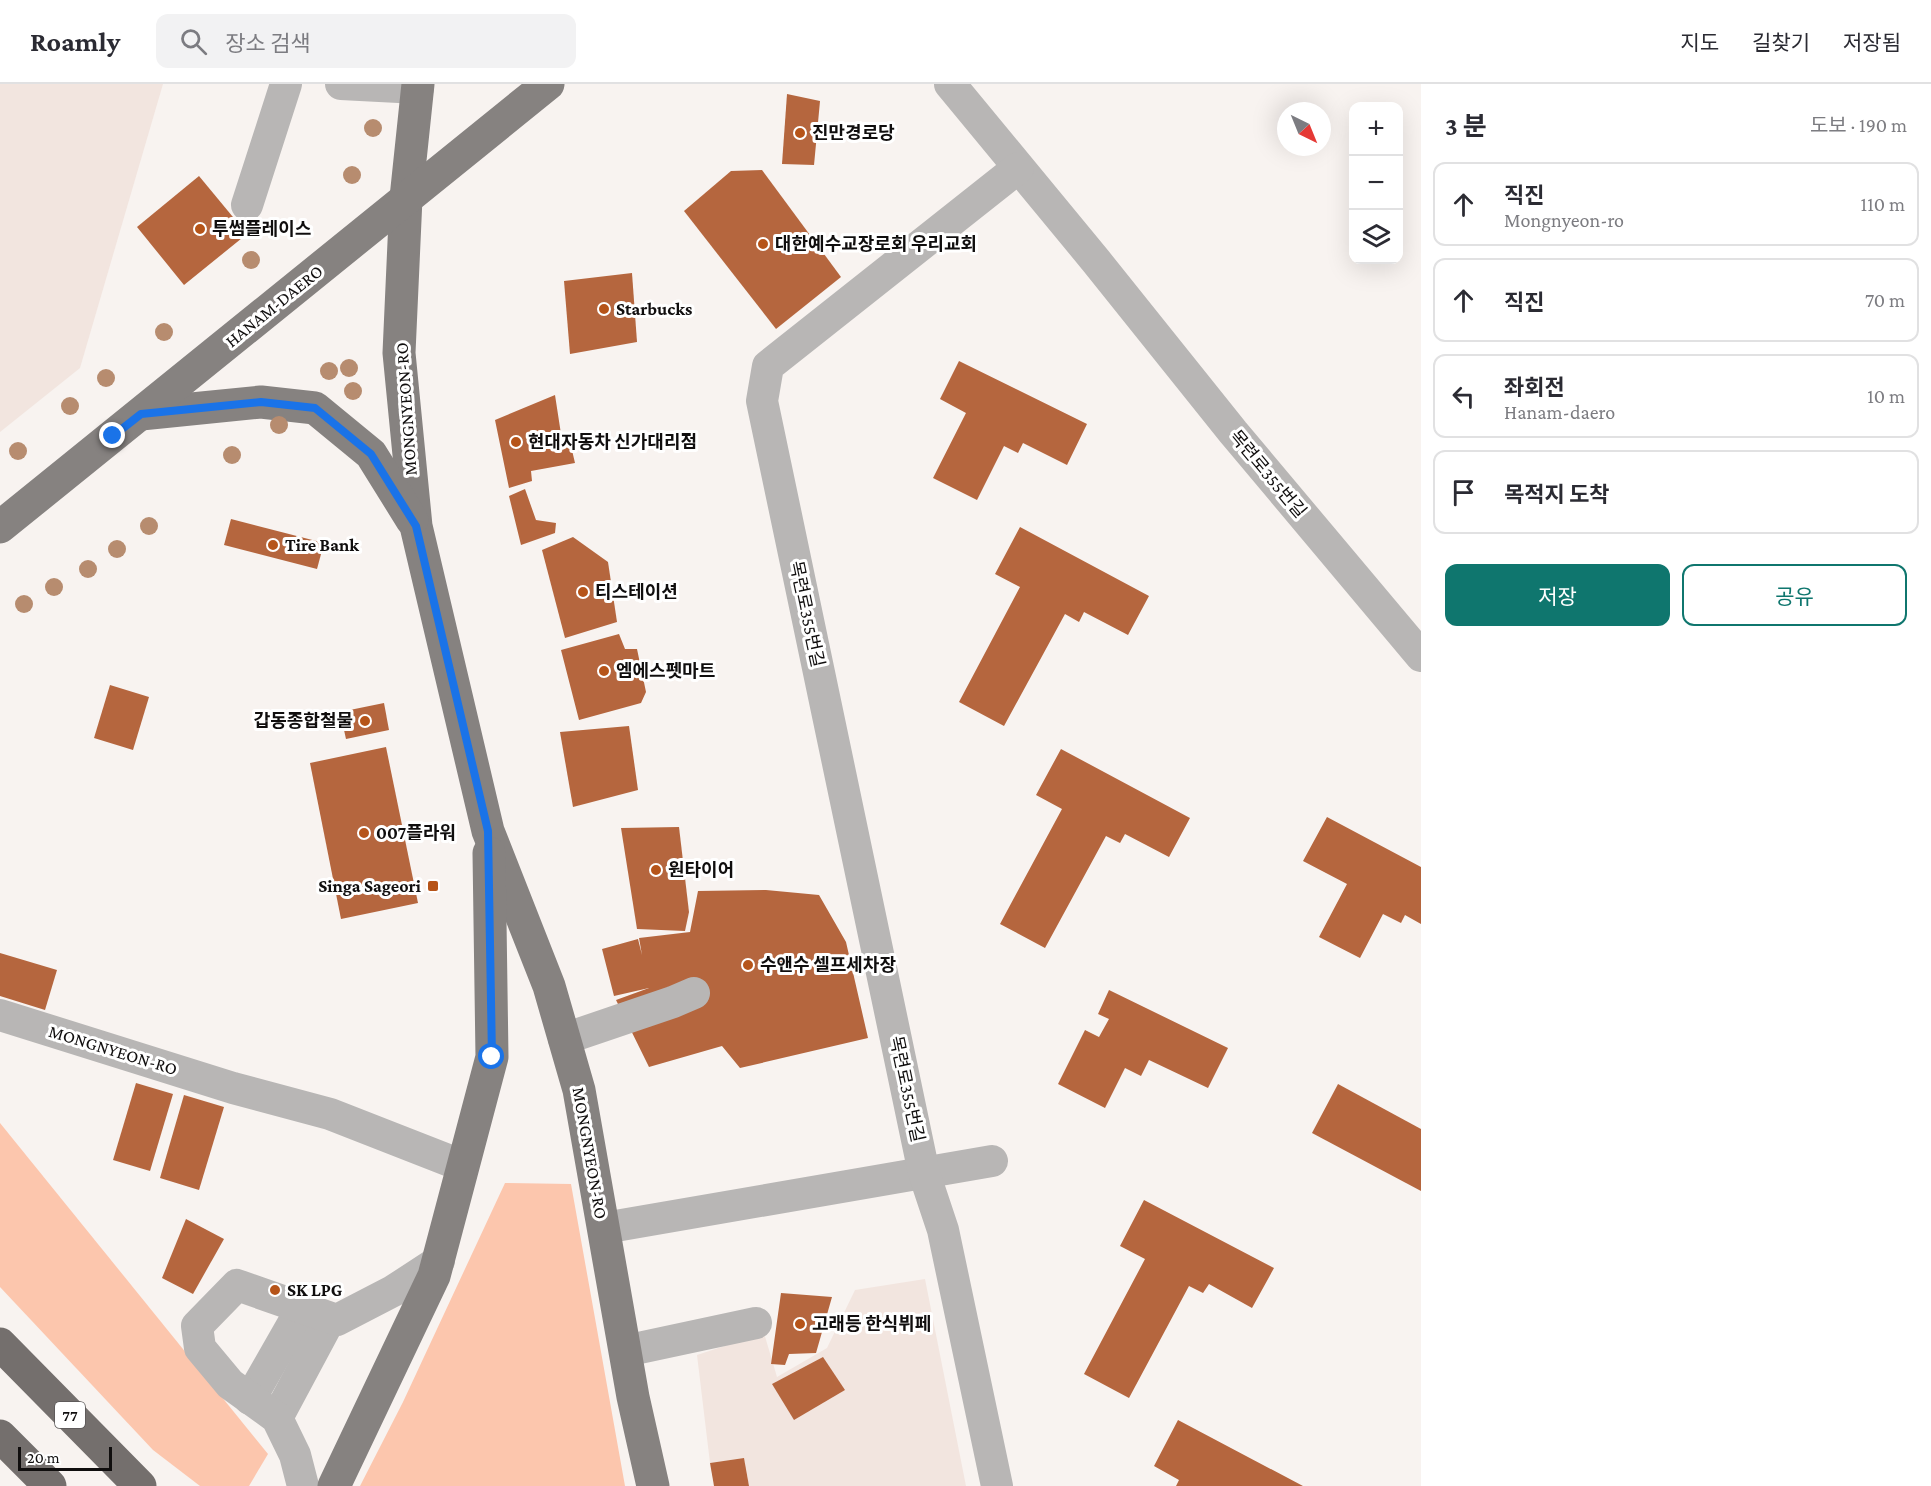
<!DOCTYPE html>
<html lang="ko">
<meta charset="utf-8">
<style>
:root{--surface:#fff;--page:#f2f2f3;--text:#2b2b33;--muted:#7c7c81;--line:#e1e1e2;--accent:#0f766e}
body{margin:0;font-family:"Crimson Pro","Noto Sans KR",serif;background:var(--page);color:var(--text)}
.controls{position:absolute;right:18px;top:18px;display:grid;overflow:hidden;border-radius:12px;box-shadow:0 6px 24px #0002}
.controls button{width:54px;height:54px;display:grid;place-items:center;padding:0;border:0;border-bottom:2px solid var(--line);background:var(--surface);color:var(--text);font:30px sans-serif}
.compass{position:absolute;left:1277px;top:18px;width:54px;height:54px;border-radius:50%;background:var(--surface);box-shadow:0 6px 24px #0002;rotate:137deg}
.scale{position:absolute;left:18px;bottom:15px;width:94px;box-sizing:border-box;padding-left:6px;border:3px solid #100e0e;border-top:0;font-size:16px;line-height:21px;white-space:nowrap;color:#100e0e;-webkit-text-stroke:4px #fff;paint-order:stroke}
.stop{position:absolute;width:18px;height:18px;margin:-14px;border:4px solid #1a73e8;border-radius:50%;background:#fff}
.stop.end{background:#1a73e8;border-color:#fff;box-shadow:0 2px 6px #0008}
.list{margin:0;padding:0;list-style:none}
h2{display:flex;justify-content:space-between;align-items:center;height:78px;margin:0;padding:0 24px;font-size:26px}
h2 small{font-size:20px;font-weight:400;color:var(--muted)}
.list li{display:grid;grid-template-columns:39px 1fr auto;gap:18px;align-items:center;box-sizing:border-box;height:84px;margin:0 12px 12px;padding:0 12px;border:2px solid var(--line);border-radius:12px}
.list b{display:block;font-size:22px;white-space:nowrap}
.list p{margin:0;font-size:20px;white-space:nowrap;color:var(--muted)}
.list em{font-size:20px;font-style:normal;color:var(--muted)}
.actions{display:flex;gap:12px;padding:18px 24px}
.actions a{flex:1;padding:14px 0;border:2px solid var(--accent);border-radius:12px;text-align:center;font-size:21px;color:var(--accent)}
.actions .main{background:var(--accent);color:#fff}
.icon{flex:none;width:33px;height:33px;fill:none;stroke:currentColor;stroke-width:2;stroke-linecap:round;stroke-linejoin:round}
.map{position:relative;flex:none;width:1421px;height:1402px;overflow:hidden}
header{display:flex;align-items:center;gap:36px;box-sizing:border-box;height:84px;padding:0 30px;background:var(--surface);border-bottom:2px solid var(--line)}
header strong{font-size:28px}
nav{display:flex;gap:33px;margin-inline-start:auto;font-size:21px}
.search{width:420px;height:54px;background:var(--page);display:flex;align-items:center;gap:15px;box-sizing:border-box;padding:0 21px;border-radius:12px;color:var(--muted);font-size:22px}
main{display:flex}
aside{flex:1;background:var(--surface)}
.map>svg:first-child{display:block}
.built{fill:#f2e5df}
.green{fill:#fcc6ad}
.building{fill:#b5663e}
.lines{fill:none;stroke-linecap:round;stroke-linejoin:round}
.minor{stroke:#b8b6b5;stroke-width:32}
.major{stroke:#868280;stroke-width:33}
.highway{stroke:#746f6d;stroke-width:33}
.tree{fill:#b78c6f}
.route{stroke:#1a73e8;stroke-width:8}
.poi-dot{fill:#b65419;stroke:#fff;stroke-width:2}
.labels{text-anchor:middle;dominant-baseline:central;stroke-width:6;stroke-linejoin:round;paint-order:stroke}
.shield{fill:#fff;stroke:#585656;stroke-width:1.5}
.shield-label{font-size:16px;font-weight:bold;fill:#100e0e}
.poi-label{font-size:18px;font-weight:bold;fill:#100e0e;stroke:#fff;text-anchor:start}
.street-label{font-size:18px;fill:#100e0e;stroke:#fff}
</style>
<header>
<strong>Roamly</strong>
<div class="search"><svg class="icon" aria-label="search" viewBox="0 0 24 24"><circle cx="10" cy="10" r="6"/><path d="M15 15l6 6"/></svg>장소 검색</div>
<nav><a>지도</a><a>길찾기</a><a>저장됨</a></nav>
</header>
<main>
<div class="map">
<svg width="1421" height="1402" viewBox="0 0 1421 1402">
<rect width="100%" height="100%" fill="#f8f3f0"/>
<g class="built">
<path d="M0,0H163L80,284L0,348Z"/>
<path d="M925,1195L966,1402H749L744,1374L710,1379L697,1271L764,1249L777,1293L827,1264L855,1206Z"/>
</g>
<g class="green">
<path d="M0,1039L268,1370L249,1402H200L153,1366L0,1203Z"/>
<path d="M505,1099L571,1100L625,1402H360L403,1318Z"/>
</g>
<g class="building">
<path d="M787,10L820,17L814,81L782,80Z"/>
<path d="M762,86L841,193L776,245L684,127L731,87Z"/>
<path d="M199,92L247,150L184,201L137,143Z"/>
<path d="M632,189L637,258L570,270L564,197Z"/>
<path d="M959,277L1087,340L1067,381L1023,359L1018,369L1004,362L977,416L933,394L966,329L940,315Z"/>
<path d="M555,311L563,363L571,362L575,379L531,387L532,397L509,404L495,336Z"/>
<path d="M525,405L536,436L556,439L555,449L521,461L509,412Z"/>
<path d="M231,435L324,459L317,485L224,461Z"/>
<path d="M1020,443L1149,512L1128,551L1084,528L1079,538L1065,530L1004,642L959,618L1020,503L995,490Z"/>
<path d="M573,453L608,478L617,538L565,554L542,466Z"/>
<path d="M619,550L625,565H637L646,608L641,619L579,636L561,566Z"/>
<path d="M110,601L149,613L133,666L94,654Z"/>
<path d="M384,619L389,646L346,655L340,628Z"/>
<path d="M629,642L638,706L573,723L560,648Z"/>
<path d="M386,663L418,819L341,835L310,679Z"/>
<path d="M1061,665L1190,734L1169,773L1125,750L1120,759L1106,752L1045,864L1000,840L1062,725L1036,711Z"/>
<path d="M1327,733L1421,783V840L1405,831L1401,839L1383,830L1360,874L1319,853L1347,800L1303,777Z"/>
<path d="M679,743L689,828L685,847L637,845L621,744Z"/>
<path d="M766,806L819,811L846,858L868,954L740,984L722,962L649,983L616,916L649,904L614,912L602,865L638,855L642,871L639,854L690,848L698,807Z"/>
<path d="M0,869L57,886L45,926L0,912Z"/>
<path d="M1109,906L1228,964L1208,1004L1149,976L1141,992L1125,984L1105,1024L1058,1000L1085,946L1099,953L1109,935L1098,930Z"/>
<path d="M136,999L173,1010L150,1087L113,1076Z"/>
<path d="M1338,1000L1421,1045V1107L1312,1049Z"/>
<path d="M184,1011L224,1023L199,1106L160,1094Z"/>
<path d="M1144,1116L1274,1184L1252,1224L1209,1200L1203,1209L1189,1202L1129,1314L1084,1290L1145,1175L1120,1162Z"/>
<path d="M186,1135L224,1155L193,1210L162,1194Z"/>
<path d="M781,1209L832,1213L816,1269L789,1270L785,1281L771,1280Z"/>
<path d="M823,1273L845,1306L794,1336L772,1300Z"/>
<path d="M1178,1336L1303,1402H1176L1179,1396L1154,1382Z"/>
<path d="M744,1374L749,1402H714L710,1379Z"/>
</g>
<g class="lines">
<g class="minor">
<path d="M341,0L418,4"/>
<path d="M950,0L1096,177L1233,348L1421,572"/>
<path d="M247,121L286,0"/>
<path d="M0,931L233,1004L330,1030L463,1082"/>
<path d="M564,955L673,918L694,909"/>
<path d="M604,1144L992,1077"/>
<path d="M625,1267L756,1239"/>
<path d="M250,1315L302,1224"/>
<path d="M277,1334L330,1235"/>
<path d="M303,1402L295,1371L277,1334L230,1300L200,1264L197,1242L237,1201L337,1236L393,1207L439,1177"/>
<path d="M997,1402L943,1146L924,1089L762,317L768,282L1018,84"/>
</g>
<g class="major">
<path d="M418,0L406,114L399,269L416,442L488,747L549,902L579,1006L633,1313L653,1402"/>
<path d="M141,330L261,318L315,324L371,370L412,436"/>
<path d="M0,443L548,0"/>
<path d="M334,1402L434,1192L492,973L489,769"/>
</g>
<g class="highway">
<path d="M0,1260L140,1402"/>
<path d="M0,1352L50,1402"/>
</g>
</g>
<g class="tree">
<circle cx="373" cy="44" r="9"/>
<circle cx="352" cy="91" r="9"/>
<circle cx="251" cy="176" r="9"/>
<circle cx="164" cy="248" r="9"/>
<circle cx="349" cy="284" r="9"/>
<circle cx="329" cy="287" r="9"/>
<circle cx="106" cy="294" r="9"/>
<circle cx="353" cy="307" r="9"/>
<circle cx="70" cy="322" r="9"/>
<circle cx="279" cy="341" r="9"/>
<circle cx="18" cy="367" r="9"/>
<circle cx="232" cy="371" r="9"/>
<circle cx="149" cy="442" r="9"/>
<circle cx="117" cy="465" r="9"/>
<circle cx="88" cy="485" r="9"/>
<circle cx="54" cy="503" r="9"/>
<circle cx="24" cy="520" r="9"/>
</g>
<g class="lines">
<path class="route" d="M113,352L141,330L261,318L315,324L371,370L416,442L488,747L492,973"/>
</g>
<g class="poi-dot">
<circle cx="800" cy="49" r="6"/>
<circle cx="200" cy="145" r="6"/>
<circle cx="763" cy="160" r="6"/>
<circle cx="604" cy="225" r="6"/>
<circle cx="516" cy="358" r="6"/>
<circle cx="273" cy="461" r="6"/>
<circle cx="583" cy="508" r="6"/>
<circle cx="604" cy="587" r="6"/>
<circle cx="365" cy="637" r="6"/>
<circle cx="364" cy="749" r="6"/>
<circle cx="656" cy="786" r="6"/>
<rect x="427" y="796" width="12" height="12" rx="3"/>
<circle cx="748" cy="881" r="6"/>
<circle cx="275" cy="1206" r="6"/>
<circle cx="800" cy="1240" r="6"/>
</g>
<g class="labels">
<rect class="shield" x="55" y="1318" width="30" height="26" rx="4.5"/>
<g class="shield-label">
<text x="70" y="1331">77</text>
</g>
<g class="poi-label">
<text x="812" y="49">진만경로당</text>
<text x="212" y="145">투썸플레이스</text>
<text x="775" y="160">대한예수교장로회 우리교회</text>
<text x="616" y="225">Starbucks</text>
<text x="528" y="358">현대자동차 신가대리점</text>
<text x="285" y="461">Tire Bank</text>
<text x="595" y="508">티스테이션</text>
<text x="616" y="587">엠에스펫마트</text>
<text x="353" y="637" text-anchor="end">갑동종합철물</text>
<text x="376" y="749">007플라워</text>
<text x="668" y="786">원타이어</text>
<text x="421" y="802" text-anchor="end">Singa Sageori</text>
<text x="760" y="881">수앤수 셀프세차장</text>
<text x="287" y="1206">SK LPG</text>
<text x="812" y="1240">고래등 한식뷔페</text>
</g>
<g class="street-label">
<text transform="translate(274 222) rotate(-39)">HANAM-DAERO</text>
<text transform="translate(406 325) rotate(-94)">MONGNYEON-RO</text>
<text transform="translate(1268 390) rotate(50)">목련로355번길</text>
<text transform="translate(807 530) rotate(78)">목련로355번길</text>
<text transform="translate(113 966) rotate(17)">MONGNYEON-RO</text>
<text transform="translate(907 1005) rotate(78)">목련로355번길</text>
<text transform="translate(590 1069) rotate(80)">MONGNYEON-RO</text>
</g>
</g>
</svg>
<div class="controls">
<button>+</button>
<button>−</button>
<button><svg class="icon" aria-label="layers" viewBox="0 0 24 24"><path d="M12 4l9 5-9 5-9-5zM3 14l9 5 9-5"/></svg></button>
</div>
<svg class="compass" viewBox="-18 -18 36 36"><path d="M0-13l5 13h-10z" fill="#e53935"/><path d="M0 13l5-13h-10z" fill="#7c7c81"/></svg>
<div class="scale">20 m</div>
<div class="stop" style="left:492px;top:973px"></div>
<div class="stop end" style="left:113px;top:352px"></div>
</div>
<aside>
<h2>3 분<small>도보 · 190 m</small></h2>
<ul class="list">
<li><svg class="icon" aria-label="ahead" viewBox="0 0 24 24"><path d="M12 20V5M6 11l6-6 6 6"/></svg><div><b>직진</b><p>Mongnyeon-ro</p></div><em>110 m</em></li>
<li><svg class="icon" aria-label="ahead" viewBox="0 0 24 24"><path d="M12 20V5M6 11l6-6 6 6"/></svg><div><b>직진</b></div><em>70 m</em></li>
<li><svg class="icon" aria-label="left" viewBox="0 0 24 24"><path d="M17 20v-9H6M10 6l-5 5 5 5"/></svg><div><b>좌회전</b><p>Hanam-daero</p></div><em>10 m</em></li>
<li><svg class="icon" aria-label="arrive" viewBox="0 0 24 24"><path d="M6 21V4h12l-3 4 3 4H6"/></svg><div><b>목적지 도착</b></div></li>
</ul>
<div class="actions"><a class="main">저장</a><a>공유</a></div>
</aside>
</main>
